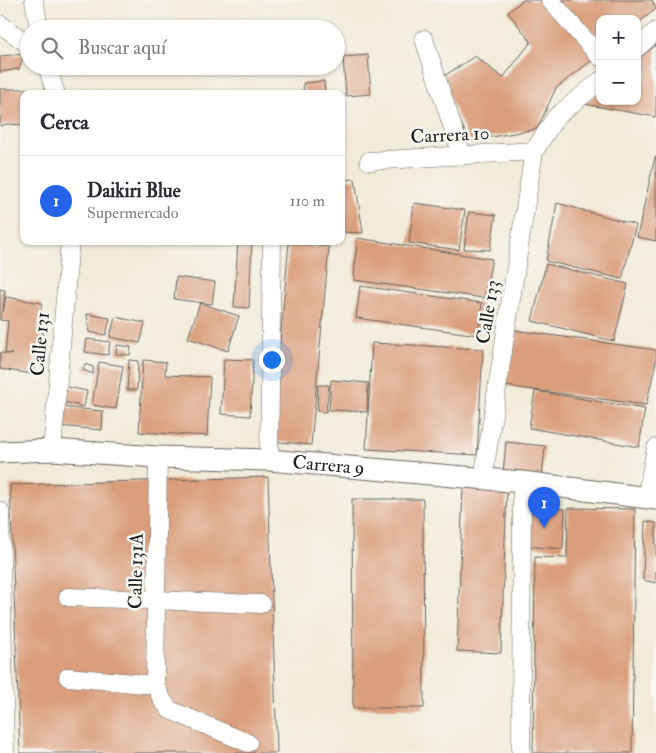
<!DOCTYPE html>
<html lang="es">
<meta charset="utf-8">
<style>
:root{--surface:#fff;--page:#f7f7f7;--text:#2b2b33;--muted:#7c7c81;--line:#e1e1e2;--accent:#2563eb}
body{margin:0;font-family:"IM FELL Double Pica",serif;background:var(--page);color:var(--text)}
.controls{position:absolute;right:15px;top:15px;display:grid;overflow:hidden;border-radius:10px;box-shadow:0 1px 4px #0004}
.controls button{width:45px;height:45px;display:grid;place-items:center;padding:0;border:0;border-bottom:1px solid var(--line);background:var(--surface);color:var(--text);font:25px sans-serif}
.you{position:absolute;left:271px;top:359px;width:18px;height:18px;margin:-12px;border:4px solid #fff;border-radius:50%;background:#1a73e8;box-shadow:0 0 0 8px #1a73e833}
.badge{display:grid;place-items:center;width:32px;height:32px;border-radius:50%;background:var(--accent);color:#fff;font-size:16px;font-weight:700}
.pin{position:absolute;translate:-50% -41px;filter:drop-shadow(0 1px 2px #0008)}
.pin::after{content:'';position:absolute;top:26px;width:18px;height:15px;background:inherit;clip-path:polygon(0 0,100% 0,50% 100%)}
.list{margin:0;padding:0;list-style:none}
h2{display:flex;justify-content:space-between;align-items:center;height:65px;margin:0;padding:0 20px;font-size:21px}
h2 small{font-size:16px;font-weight:400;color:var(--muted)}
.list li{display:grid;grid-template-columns:32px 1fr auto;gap:15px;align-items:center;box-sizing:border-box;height:90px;padding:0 20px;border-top:1px solid var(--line)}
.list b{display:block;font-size:19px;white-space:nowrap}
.list p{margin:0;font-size:16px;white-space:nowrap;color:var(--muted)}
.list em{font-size:16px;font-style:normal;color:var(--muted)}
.icon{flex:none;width:28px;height:28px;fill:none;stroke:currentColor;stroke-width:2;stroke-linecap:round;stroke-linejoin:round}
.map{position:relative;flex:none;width:656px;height:753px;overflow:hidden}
.search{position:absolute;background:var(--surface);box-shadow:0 1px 4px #0004;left:20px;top:20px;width:325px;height:55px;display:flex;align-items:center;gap:12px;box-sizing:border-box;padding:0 18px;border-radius:28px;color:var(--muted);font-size:19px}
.panel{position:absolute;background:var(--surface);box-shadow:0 1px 4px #0004;left:20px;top:90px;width:325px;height:155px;border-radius:10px}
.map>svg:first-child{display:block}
.building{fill:#da9e7b}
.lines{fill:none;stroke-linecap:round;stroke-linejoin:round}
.minor-casing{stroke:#67645e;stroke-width:19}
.tertiary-casing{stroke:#67645e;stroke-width:23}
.minor{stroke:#fff;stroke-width:18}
.tertiary{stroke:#fff;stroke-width:21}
.labels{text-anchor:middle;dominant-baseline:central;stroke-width:5;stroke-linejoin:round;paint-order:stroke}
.street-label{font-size:19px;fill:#1c1c1c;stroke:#f6f6f2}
</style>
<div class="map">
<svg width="656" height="753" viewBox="0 0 656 753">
<rect width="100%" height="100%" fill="#f6f6f2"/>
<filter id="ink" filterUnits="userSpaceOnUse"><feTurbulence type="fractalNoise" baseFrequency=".02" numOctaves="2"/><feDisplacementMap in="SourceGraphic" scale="10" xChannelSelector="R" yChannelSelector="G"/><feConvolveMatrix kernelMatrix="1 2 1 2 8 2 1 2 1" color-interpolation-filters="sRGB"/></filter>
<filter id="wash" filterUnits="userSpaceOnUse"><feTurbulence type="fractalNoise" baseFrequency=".0096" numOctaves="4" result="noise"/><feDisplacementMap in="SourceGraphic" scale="20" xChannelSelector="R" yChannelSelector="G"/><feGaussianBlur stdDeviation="1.12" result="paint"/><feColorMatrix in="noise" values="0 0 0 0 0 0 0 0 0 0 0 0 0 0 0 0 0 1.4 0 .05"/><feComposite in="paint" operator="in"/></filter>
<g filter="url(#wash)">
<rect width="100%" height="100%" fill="#f1ebd9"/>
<g id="blocks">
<g class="building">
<path d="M523,0H652L656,9L637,24V19H600V54L556,88L537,129L469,141L441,78L475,56L503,78L531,42L508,12Z"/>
<path d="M656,45V117L584,104L600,91V101H637V60Z"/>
<path d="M24,54L19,69L0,72V56Z"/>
<path d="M368,55L371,94L346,96L343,57Z"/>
<path d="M324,81L325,94H304L303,83Z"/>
<path d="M0,89H35L37,94H24V125L7,124L0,126Z"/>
<path d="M655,157H656V241L637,237Z"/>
<path d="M355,179L363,233L341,232V180Z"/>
<path d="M414,203L465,210L459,250L409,243Z"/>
<path d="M557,203L636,225L622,279L546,261Z"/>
<path d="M469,212L496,215L490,250L464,249Z"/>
<path d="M357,238L492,259L484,298L354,280Z"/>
<path d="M238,241H252L249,308L234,307Z"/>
<path d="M289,243L329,247L311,445L271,441Z"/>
<path d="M546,264L628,284L614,341L532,321Z"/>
<path d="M176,277L215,282L212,304L174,299Z"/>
<path d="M360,286L482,303L478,335L356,318Z"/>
<path d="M0,289L5,290L3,312L6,297L42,303L38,327L43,328L42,345L40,358L35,357L33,374L0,369V353L12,354L5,353L8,321L0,320Z"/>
<path d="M200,303L239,316L228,351L188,338Z"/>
<path d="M87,314L110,318L106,335L89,332Z"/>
<path d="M115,317L145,323L140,343L110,337Z"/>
<path d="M514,330L656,350V362L646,405L505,386Z"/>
<path d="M87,339L110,342L108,355L85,352Z"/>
<path d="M372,343L483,349L477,455L366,449Z"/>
<path d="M117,345L131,347L130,355L116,354Z"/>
<path d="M224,359L253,360L250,416L221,414Z"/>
<path d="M129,360L138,361L137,390H127Z"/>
<path d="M143,360L166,362L165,375L210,377L207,436L139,432Z"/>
<path d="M99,362L123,366L116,409L92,405Z"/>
<path d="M85,364L93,367V374L83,370Z"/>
<path d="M331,380L368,383L367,412L329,410Z"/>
<path d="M318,385H329L326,412L317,411Z"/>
<path d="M67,387L87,391L84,407L63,402Z"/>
<path d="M535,391L645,409L639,447L529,428Z"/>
<path d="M60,407L103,411L102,430L58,426Z"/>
<path d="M506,442L545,446L542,478L503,474Z"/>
<path d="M268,477L277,753H20L10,485Z"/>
<path d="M463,487L507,488L501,653L457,651Z"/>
<path d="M352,499H423L424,708H353Z"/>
<path d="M526,507L565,509L563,549L524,546Z"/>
<path d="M568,508L635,509L632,753H533L535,557L567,558Z"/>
<path d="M645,521L656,523V583L643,580Z"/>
</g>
</g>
</g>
<g filter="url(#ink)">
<use href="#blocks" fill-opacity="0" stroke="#67645e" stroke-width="1"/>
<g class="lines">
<g class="minor-casing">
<g id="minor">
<path d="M34,0L39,29"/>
<path d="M550,0L600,57"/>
<path d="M0,24L29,45"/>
<path d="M424,39L462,156"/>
<path d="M637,48L656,31"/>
<path d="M47,66L56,94"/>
<path d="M369,161L534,151"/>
<path d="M52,450L70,241"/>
<path d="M269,460L272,241"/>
<path d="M483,479L534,151L556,117L600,81"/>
<path d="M646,498L656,448"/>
<path d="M0,511L5,753"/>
<path d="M68,597L261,604"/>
<path d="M68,677L155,685L163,701L170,710L248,743"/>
<path d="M155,685L158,457"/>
<path d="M521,753L522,482"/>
</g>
</g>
<g class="tertiary-casing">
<g id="tertiary">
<path id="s1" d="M0,452L52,450L158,457L269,460L522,482L656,499"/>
</g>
</g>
<use href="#minor" class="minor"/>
<use href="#tertiary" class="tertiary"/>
</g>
</g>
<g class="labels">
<g class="street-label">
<text transform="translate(450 135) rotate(-3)">Carrera 10</text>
<text transform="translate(488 312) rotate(-81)">Calle 133</text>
<text transform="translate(40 344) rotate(-85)">Calle 131</text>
<text stroke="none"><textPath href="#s1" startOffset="329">Carrera 9</textPath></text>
<text transform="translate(136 571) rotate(-89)">Calle 131A</text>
</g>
</g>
</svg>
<div class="controls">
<button>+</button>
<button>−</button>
</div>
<div class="you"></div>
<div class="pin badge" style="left:544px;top:528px">1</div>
<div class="search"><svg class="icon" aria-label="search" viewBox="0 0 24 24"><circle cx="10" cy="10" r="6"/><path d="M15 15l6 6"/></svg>Buscar aquí</div>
<section class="panel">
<h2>Cerca<small></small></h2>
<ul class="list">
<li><span class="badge">1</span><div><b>Daikiri Blue</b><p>Supermercado</p></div><em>110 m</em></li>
</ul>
</section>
</div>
